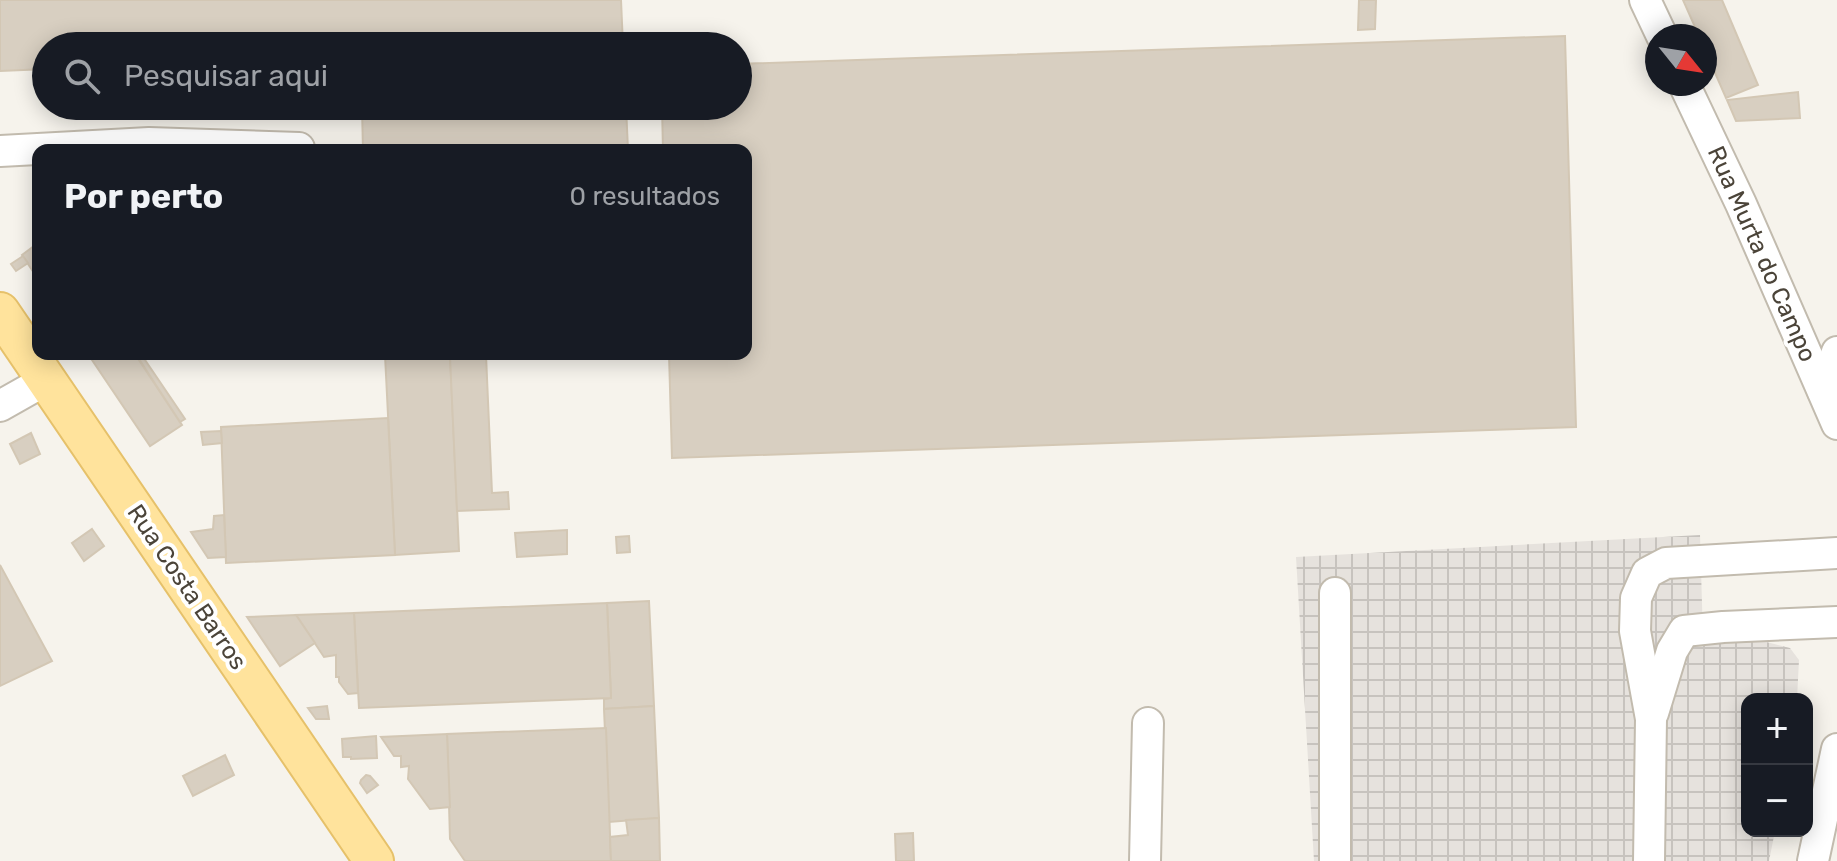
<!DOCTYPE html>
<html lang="pt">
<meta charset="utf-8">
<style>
:root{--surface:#171b24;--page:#20242c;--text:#f1f3f6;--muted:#9ea1a6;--line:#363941}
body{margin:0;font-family:Rubik,sans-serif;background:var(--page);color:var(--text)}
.controls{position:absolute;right:24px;bottom:24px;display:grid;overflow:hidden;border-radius:16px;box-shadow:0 4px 20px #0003}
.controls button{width:72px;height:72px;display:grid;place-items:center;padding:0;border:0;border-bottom:2px solid var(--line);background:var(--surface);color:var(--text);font:40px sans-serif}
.compass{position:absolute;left:1645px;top:24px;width:72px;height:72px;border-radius:50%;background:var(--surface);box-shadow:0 4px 20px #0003;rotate:120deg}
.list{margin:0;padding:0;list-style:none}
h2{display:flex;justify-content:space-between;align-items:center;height:104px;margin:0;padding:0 32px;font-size:34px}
h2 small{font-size:26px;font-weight:400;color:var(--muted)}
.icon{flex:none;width:44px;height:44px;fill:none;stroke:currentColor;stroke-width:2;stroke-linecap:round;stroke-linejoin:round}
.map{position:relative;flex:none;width:1837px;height:861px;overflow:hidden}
.search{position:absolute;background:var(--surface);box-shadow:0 4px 20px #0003;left:32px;top:32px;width:720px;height:88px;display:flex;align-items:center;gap:20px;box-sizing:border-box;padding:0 28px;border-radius:44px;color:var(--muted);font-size:30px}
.panel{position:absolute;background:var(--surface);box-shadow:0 4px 20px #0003;left:32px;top:144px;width:720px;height:216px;border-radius:16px}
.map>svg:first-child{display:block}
.industrial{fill:url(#industrial-grid)}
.building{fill:#d8cfc1;stroke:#d3c7b4;stroke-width:2}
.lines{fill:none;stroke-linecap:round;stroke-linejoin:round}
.minor-casing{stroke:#c2bbae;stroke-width:34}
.major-casing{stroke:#e6c16a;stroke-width:42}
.minor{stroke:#fff;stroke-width:30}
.major{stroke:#ffe39c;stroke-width:38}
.labels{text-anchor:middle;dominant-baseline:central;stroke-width:8;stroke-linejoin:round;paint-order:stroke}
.street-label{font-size:24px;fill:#4b4439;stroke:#fff}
</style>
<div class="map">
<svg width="1837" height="861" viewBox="0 0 1837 861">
<defs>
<pattern id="industrial-grid" width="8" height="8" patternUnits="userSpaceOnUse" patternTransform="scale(2)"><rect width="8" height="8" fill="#e6e2dd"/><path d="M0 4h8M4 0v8" fill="none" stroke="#c7c3be"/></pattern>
</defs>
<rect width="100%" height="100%" fill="#f6f3ec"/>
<path class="industrial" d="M1700,535L1703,638L1747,637L1790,648L1799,660L1797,699H1747V831H1775L1769,861H1314L1296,557Z"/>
<g class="building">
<path d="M0,0H621L623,46H46V69L0,71Z"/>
<path d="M1359,0H1376L1375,29L1358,30Z"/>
<path d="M1683,0H1722L1758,85L1726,98L1705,50V36H1699Z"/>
<path d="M1565,36L1576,427L672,458L669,354H746V150H663L662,106H738V64Z"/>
<path d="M1798,92L1800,118L1736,121L1727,100Z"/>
<path d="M384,106H626L628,150H363L362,108Z"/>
<path d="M38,243V279L22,255Z"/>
<path d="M23,256L28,263L16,271L11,264Z"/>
<path d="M88,354H135L182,425L150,446Z"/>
<path d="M141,354L185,419L180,422L137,356Z"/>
<path d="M450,354L459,551L395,555L385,355Z"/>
<path d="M486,355L492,493L508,492L509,509L457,511L450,357Z"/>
<path d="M388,418L395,555L226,563L221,427Z"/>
<path d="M221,431L222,443L203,445L201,432Z"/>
<path d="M31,433L40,454L20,464L10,444Z"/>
<path d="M224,515L226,557L208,558L191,532L213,529L214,516Z"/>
<path d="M92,529L104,546L84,561L72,543Z"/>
<path d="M567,530V554L517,557L515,533Z"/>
<path d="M629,536L630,552L617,553L616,537Z"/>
<path d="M0,565L52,661L0,686Z"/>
<path d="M649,601L654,706L604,709V699L611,698L607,603Z"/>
<path d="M607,603L611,698L359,708L354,613Z"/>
<path d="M354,613L358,693L348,694L339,682V677H336V655L324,657L296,615Z"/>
<path d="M296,615L315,643L280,666L247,617Z"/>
<path d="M327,706L329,719H316L308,708Z"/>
<path d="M654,706L659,818L609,822L604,709Z"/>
<path d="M606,728L611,861H465L450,839L447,734Z"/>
<path d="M447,734L450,807L430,809L408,779L409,766L401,767V756H394L381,737Z"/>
<path d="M376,736L377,758L351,759V757H343L342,739Z"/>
<path d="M225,755L234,775L193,796L183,776Z"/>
<path d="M366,775L370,776L378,785L367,793L360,783L361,780Z"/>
<path d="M659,818L660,861H611L610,837L628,835L626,820Z"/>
<path d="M913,833L914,861H896L895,834Z"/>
</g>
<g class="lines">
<g class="minor-casing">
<g id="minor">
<path d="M1645,0L1662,36"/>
<path d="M1684,84L1741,204L1837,424"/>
<path d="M0,151L149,143L299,148"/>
<path d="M1823,391L1837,352"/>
<path d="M0,406L46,380"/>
<path d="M1335,593V861"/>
<path d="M1653,713L1672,651L1684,631L1723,627L1837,622"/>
<path d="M1145,861L1148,723"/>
<path d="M1649,861L1651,719L1635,631L1636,598L1647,573L1666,563L1837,553"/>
<path d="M1813,861L1837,749"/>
</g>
</g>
<g class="major-casing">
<path id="major" d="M0,312L374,861"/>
</g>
<use href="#minor" class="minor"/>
<use href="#major" class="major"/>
</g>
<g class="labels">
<g class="street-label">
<text transform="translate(1762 254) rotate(66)">Rua Murta do Campo</text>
<text transform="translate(187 587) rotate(56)">Rua Costa Barros</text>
</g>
</g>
</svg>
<div class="controls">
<button>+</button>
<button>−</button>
</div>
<svg class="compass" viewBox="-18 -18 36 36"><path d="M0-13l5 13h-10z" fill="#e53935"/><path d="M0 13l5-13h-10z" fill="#9ea1a6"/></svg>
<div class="search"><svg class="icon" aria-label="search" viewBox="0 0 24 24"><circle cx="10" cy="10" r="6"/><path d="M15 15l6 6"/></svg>Pesquisar aqui</div>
<section class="panel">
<h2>Por perto<small>0 resultados</small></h2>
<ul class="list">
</ul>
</section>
</div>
